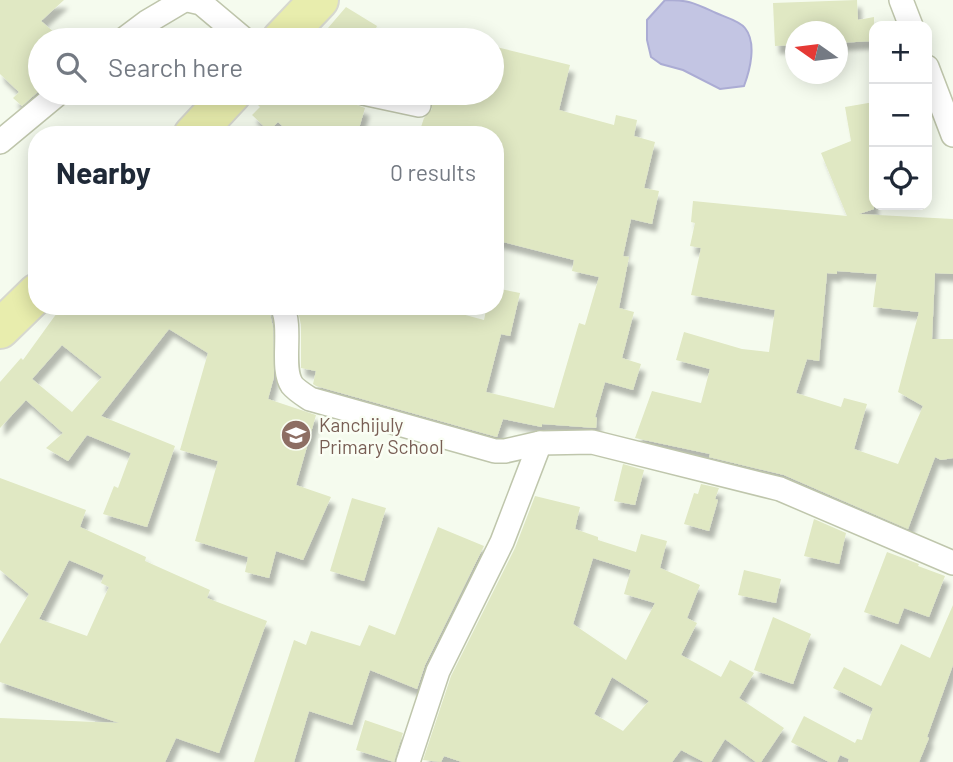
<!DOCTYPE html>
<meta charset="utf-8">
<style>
:root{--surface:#fff;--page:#f2f2f3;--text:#1f2937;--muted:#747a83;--line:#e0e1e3}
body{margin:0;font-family:Barlow,sans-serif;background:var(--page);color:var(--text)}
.controls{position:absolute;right:21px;top:21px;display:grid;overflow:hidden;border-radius:14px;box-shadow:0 4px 18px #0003}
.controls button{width:63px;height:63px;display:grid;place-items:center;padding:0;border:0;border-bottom:2px solid var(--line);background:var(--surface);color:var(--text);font:35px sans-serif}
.compass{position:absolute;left:785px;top:21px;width:63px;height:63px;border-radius:50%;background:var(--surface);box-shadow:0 4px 18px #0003;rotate:284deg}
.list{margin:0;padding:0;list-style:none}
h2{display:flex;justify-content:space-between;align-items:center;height:91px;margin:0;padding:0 28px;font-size:30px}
h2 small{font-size:23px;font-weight:400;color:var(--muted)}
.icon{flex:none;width:38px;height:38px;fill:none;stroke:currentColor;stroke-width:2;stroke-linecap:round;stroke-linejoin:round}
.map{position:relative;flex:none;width:953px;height:762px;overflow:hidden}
.search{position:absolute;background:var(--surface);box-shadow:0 4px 18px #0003;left:28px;top:28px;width:476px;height:77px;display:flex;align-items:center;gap:18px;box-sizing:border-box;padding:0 24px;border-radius:38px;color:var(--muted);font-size:26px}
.panel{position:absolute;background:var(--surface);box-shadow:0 4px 18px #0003;left:28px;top:126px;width:476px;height:189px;border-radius:28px}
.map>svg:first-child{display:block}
.water{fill:#c3c5e3;stroke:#abacd4;stroke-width:2}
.building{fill:#e0e8c3;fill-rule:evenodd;filter:url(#shadow)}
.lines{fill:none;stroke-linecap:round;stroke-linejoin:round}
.street-casing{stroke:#bfc6ac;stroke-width:26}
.highway-casing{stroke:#d7d8cf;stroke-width:42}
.street{stroke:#fff;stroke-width:23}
.highway{stroke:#e8edad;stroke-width:38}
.labels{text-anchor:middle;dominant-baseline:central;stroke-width:5;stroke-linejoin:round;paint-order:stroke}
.education-label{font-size:19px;fill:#785e54;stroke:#fafef4;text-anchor:start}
</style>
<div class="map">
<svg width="953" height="762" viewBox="0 0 953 762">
<defs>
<filter id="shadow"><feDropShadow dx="4.5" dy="8" stdDeviation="2" flood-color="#0004"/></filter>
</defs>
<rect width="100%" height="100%" fill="#f5fbee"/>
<path class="water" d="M665,0C690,0 694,3 716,13C725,17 740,21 745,28C757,43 750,70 744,86L720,89L683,70L661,64L651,57L647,40V20Z"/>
<g class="building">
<path d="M0,0H64L41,21L63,40H40V90L22,106L13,98L19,92L0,74Z"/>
<path d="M857,0L858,20L874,17V41L837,43V32H795V45L775,46L773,3Z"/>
<path d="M346,7L377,26L371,40H339L328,28Z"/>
<path d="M492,46L570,65L559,110L614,125L616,115L637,120L634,136L655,142L644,188L659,191L652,224L631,219L623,256L629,257L619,308L634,312L622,358L641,364L633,390L605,382L595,417L597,418L596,428L542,424V427L503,419L497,437L316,386L313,384L316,371L301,368V325L297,306H432L484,320L487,306H495V288L520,293L510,336L501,334L486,392L554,408L579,323L585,325L599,277L572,271L574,260L495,240V135H437L420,130L424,118L432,109L431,93H492Z"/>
<path d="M272,93H325L365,108L357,135H292L278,122L269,131L252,115L260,107L258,105Z"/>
<path d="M874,102V209L859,214L953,219V274L935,273L932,339H953V458L941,460L935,457L908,529L784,475L709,457L710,454L635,438L652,391L701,403L710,369L676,360L684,332L742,349L769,352L775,310L691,295L701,248L690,246L695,223L691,222L693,201L847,216L821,153L851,141L845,107ZM837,271L877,274L873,307L919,312L898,392L923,406L898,464L854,449L867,404L844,398L841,407L796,393L807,359L819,361L827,273L837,274Z"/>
<path d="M62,306H268L273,327L274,377L268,399L316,415L296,485L331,497L303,560L276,551L269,578L245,572L248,557L195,541L218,461L180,450L208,353L169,329L101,416L175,446L147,527L103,514L114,486L118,488L131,453L87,435L68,461L46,448L63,433L26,400L0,428V382L21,358L23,360ZM62,345L102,377L72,412L32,379Z"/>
<path d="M623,464L644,470L635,505L614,501Z"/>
<path d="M0,478L86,510L80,527L146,557L145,561L210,590L207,598L267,621L219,753L176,738L165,762H0V718L119,723L0,682V644L29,594L0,570ZM69,560L104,575L101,583L109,587L87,636L39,619Z"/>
<path d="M701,484L719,488L715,499L718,500L709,531L684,524L694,493L698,494Z"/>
<path d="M535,496L580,507L575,529L598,537V540L636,552L641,534L667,541L660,568L700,585L687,618L697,623L681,655L721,677L730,660L754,673L739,698L784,728L761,762H756L725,739L711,762H704L681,750L672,762H462L444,756L441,762L423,760L451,676L515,548ZM593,558L631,570L624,594L655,603L626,660L573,624ZM612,677L649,701L623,731L594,714Z"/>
<path d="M352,498L386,508L364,581L330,571Z"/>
<path d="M814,519L846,533L839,564L804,556Z"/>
<path d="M438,527L484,546L425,665L417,689L370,670L352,725L309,711L294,762H254L294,640L306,645L311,631L360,646L369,625L395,635Z"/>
<path d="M887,552L919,564L918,566L945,576L929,617L904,608L898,624L864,612Z"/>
<path d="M744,570L781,579L776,603L738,595Z"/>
<path d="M953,605V665L927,737L929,738L919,762H848L849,759L840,755L837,762H829L791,742L804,716L855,743L857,739L862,740L873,708L833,688L844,667L881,686L901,644L930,658Z"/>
<path d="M773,617L811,634L793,684L754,670Z"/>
<path d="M365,720L403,733L394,762L356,750Z"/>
</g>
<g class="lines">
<g class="street-casing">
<g id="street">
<path d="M188,0L201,3L245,40"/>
<path d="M901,0L911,26"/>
<path d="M123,40L147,22L184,0"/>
<path d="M927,67L953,135"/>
<path d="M363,93L419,105"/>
<path d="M0,142L59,93"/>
<path d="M282,306C293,329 280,367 292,385C296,390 304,395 310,399L495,451H505L540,443L592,442L780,489L953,563"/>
<path d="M408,762L438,671L502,542L540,443"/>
</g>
</g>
<g class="highway-casing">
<g id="highway">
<path d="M281,40L319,0"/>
<path d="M193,135L232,93"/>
<path d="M0,329L37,293"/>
</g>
</g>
<use href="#street" class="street"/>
<use href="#highway" class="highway"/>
</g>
<defs>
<g id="school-disc" transform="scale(1.575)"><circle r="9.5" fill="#8d6e63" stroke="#fafef4"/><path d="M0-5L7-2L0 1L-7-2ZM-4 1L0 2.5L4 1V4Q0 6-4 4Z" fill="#fff"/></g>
</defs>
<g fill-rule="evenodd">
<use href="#school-disc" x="296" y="435"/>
</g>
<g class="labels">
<g class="education-label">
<text x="319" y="424">Kanchijuly<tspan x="319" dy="22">Primary School</tspan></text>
</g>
</g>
</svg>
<div class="controls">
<button>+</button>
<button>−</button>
<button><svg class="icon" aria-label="locate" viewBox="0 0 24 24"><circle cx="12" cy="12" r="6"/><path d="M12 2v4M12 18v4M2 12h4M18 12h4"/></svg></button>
</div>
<svg class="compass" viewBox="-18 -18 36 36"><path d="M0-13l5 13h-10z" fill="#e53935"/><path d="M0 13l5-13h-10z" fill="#747a83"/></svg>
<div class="search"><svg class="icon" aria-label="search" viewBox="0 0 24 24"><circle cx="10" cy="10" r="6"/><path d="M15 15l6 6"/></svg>Search here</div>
<section class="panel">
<h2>Nearby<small>0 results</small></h2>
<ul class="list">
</ul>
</section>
</div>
